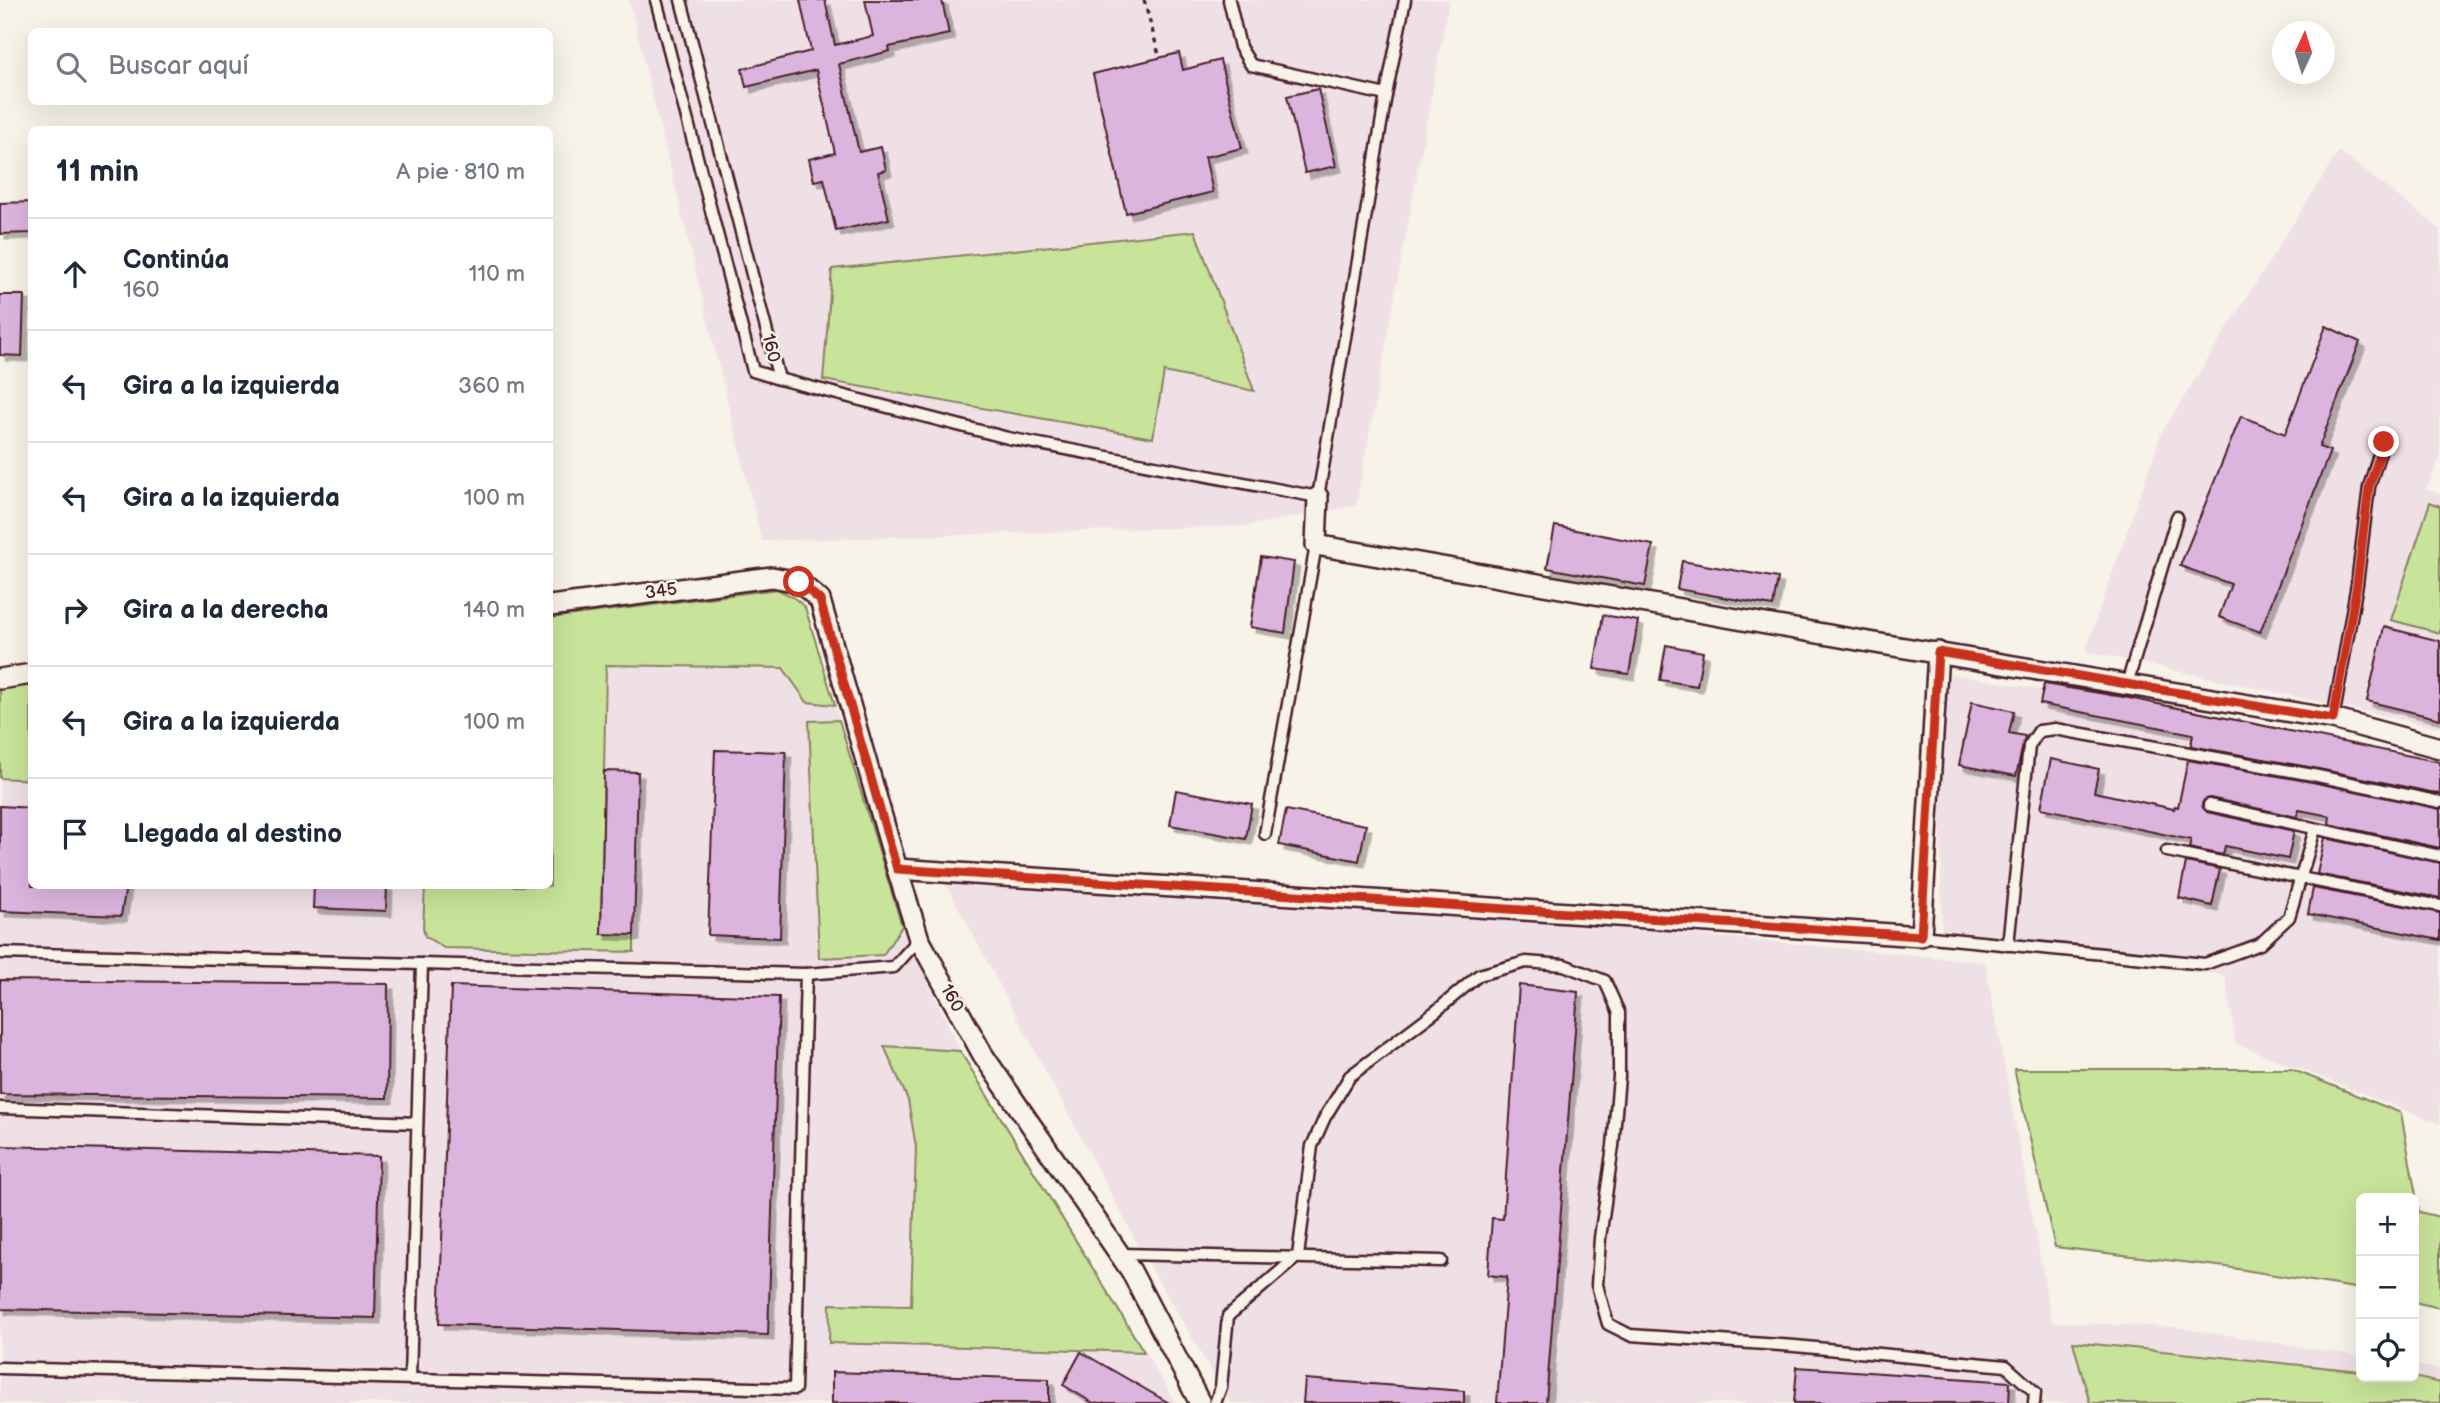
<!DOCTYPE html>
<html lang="es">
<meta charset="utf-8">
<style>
:root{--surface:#fff;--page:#f6f6f7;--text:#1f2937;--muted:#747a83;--line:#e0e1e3}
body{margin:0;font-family:"Balsamiq Sans",sans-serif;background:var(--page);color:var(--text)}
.controls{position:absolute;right:21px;bottom:21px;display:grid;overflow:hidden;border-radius:10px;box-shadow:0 7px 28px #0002}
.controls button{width:63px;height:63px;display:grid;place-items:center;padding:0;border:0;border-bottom:2px solid var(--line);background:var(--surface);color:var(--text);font:35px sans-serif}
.compass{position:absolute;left:2272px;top:21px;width:63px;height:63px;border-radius:50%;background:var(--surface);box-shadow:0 7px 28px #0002;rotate:4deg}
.stop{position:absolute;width:21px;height:21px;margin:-16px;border:5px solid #c8321e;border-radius:50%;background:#fff}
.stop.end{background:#c8321e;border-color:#fff;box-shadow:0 2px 7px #0008}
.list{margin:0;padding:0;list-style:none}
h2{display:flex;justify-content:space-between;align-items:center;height:91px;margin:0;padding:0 28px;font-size:30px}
h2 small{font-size:23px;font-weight:400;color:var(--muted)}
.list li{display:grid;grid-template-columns:46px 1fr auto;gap:21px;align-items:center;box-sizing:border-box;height:112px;padding:0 28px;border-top:2px solid var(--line)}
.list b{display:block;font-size:26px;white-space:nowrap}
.list p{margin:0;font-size:23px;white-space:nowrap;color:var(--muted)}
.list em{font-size:23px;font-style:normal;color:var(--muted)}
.icon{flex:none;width:38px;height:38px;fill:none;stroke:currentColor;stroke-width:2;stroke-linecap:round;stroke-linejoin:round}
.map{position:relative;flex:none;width:2440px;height:1403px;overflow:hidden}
.search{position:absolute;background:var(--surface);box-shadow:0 7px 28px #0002;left:28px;top:28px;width:525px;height:77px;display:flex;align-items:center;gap:18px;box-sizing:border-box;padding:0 24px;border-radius:10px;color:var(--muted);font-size:26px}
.panel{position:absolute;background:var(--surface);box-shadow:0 7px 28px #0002;left:28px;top:126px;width:525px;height:763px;border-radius:10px}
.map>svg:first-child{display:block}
.built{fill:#efe0e5}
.green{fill:#c8e39a;stroke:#898162;stroke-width:2}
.building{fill:#dcb5de;stroke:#4a1f2b;stroke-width:2;filter:url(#shadow)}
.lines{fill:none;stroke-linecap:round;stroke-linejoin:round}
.service-casing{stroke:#4a1f2b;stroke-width:15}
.minor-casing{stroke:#4a1f2b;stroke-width:24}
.path{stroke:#4a1f2b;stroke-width:3.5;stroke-dasharray:5 5;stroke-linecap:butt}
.service{stroke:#f7f3e8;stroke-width:10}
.minor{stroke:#f7f3e8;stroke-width:19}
.route{stroke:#c8321e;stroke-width:9}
.labels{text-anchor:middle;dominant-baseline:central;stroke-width:5;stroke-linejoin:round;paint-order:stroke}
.street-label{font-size:18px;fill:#4a1f2b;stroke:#f7f3e8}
</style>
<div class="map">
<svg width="2440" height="1403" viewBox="0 0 2440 1403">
<defs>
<filter id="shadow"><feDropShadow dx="5.5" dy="5.5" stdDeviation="0" flood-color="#0004"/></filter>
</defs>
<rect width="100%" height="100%" fill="#f7f3e8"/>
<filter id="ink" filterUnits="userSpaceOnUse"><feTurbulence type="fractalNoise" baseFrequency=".0143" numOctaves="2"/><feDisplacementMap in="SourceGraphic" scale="14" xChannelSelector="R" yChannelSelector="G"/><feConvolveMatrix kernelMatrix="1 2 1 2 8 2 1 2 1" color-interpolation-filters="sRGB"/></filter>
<g filter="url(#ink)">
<g class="built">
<path d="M629,0H1449L1356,506L1243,526L762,541Z"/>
<path d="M2339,151L2440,229V458L2426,489L2440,494V728L2085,651L2162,432Z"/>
<path d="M777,589L793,597L805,607L902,926L960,1051L1176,1403H0V688L31,684L32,886H550V618Z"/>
<path d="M1951,674L2328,738L2440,771V1124L2236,1044L2225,975L1942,944L1940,713Z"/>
<path d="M946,884L1640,929L1985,962L2052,1322L2173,1327L2361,1356V1377H2414V1365L2440,1369V1403H1230L1143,1254Z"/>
</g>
<g class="green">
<path d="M1195,231L1254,391L1164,372L1153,438L823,380L832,269Z"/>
<path d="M2430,502L2440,506V633L2391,620Z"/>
<path d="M777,589L793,597L805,607L835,705L807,702L783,668L606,665L601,933L634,935V952L444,948L425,936L423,928L425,886H550V618Z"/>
<path d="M31,684V780L0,778V688Z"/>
<path d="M839,720L902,926L883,955L819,958L809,721Z"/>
<path d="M884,1046L960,1051L1144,1352L829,1343L830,1304L911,1306L916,1147L908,1100Z"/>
<path d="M2014,1069H2291L2401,1113L2419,1212L2440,1217V1308L2414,1302V1198H2361V1289L2226,1267L2055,1247Z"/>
<path d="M2073,1342L2361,1371V1377H2414L2440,1383V1403H2090Z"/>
</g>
<g class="building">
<path d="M800,0H825L835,45L873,36L865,0H942L949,34L889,47L890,51L839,64L859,152L881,147L886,170L878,172L889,219L836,231L824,179L814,181L809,159L835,153L816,70L746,87L742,69L811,51Z"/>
<path d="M1179,53L1183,70L1220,60L1242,148L1205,157L1213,192L1126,213L1093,74Z"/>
<path d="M1318,89L1336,166L1305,173L1287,96Z"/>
<path d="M32,202V233L0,234V203Z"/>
<path d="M0,295H24L22,356L0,355Z"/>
<path d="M2326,326L2360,342L2319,447L2330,451L2260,632L2219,617L2231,584L2180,566L2241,416L2285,434Z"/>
<path d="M1555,526L1653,545L1645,586L1547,568Z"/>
<path d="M1261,557L1294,562L1285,633L1250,627Z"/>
<path d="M1682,561L1778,578L1773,606L1677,589Z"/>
<path d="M1603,615L1638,621L1629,674L1594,669Z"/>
<path d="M2384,627L2440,641V719L2367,701Z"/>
<path d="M1666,645L1703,652L1697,686L1660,680Z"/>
<path d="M2044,684L2124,697L2440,762V794L2314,768L2191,746L2193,734L2040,704Z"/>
<path d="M1972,702L2014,711L2009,733L2025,736L2016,776L1959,765Z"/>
<path d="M715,750L786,752L780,938L708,935Z"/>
<path d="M2051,759L2099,769L2094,792L2174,809L2175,806L2178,807L2188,760L2312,782L2440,809V848L2329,824L2330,816L2299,810L2297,817L2210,798L2204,800L2202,804L2207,812L2294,831L2288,859L2225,846L2223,855L2189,848L2191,840L2041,808Z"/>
<path d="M604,771L638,772L634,935L601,934Z"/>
<path d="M1176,790L1252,804L1246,839L1170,825Z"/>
<path d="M0,806L32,808V886H126L121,916L0,911Z"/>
<path d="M1286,810L1366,825L1359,861L1279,845Z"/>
<path d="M2325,838L2440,863V898L2317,874Z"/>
<path d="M2186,862L2220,869L2212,906L2179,898Z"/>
<path d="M314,886H387L386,911L313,908Z"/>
<path d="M2313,888L2440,913V940L2308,914Z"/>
<path d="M0,980L388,984L387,1098L0,1094Z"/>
<path d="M1519,985L1578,992L1546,1403H1497L1507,1277L1488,1275L1492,1218L1503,1219Z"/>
<path d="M451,986L779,997L768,1335L439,1324Z"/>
<path d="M0,1146L379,1156L375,1318L0,1309Z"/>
<path d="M1081,1352L1169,1403H1093L1063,1385Z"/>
<path d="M1797,1367L2010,1382L2009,1403H1794Z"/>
<path d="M832,1372L1049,1379V1403H832Z"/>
<path d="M1305,1379L1464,1391V1403H1303Z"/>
</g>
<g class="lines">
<g class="service-casing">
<g id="service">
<path d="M656,0L753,371L779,379L1008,438L1318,497L1386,95L1405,0"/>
<path d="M681,0L779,379"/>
<path d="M1229,0L1240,47L1251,65L1386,95"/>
<path d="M2127,684L2177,517"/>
<path d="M2333,719L2357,584L2369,487L2383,442"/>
<path d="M2209,805L2440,856"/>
<path d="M1265,834L1316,545"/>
<path d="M2167,851L2440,906"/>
<path d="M1921,936L2205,964L2260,944L2289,917L2315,829"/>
<path d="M2008,945L2029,746L2039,731L2055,729L2313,775L2440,802"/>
<path d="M0,953L806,974L795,1389L0,1368"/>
<path d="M806,974L894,967L919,939"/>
<path d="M0,1108L417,1123"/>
<path d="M1121,1254L1441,1261"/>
<path d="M410,1379L422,964"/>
<path d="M1215,1403L1221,1387L1228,1316L1298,1256L1312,1146L1325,1117L1350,1076L1436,1011L1479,975L1526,962L1564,965L1605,981L1619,1013V1077L1613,1146L1600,1238L1597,1285L1608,1324L1630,1335L1795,1346L2006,1366L2035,1392L2034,1403"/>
</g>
</g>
<g class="minor-casing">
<g id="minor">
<path d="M1318,497L1316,545L1863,641L2333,719L2440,748"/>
<path d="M550,606L772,577L799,582L820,600L897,869L919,939L983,1055L1131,1271L1200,1403"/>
<path d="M0,679L32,674"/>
<path d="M897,869L1921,936L1938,652"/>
</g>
</g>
<path class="path" d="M1144,0L1159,55"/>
<use href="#service" class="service"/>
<use href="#minor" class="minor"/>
</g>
</g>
<g class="lines" filter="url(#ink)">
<path class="route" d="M799,582L820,600L897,869L1921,936L1938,652L2333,719L2357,584L2369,487L2384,442"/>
</g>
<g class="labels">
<g class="street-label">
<text transform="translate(771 348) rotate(76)">160</text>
<text transform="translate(661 591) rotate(-8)">345</text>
<text transform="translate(952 998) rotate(61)">160</text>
</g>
</g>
</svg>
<div class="controls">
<button>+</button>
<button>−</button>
<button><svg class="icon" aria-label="locate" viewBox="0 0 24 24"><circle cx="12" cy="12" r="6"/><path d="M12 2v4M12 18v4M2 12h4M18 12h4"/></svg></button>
</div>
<svg class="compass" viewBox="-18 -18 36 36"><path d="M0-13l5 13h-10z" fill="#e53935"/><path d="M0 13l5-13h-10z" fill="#747a83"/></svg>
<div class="stop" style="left:799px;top:582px"></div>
<div class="stop end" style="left:2384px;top:442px"></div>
<div class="search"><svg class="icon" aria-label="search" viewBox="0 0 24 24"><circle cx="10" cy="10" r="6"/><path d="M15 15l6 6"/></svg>Buscar aquí</div>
<section class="panel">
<h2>11 min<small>A pie · 810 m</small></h2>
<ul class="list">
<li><svg class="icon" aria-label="ahead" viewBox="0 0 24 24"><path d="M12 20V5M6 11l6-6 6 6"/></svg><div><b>Continúa</b><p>160</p></div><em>110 m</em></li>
<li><svg class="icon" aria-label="left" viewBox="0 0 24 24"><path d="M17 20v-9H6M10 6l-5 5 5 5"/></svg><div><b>Gira a la izquierda</b></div><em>360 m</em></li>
<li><svg class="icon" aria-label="left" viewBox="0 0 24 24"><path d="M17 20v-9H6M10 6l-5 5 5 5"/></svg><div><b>Gira a la izquierda</b></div><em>100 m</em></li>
<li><svg class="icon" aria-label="right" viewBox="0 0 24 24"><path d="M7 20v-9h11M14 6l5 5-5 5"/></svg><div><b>Gira a la derecha</b></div><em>140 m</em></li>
<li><svg class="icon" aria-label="left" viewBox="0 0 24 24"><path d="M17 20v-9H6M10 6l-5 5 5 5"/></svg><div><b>Gira a la izquierda</b></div><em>100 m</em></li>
<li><svg class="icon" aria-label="arrive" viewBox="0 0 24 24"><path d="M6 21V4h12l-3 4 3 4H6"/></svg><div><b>Llegada al destino</b></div></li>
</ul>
</section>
</div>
